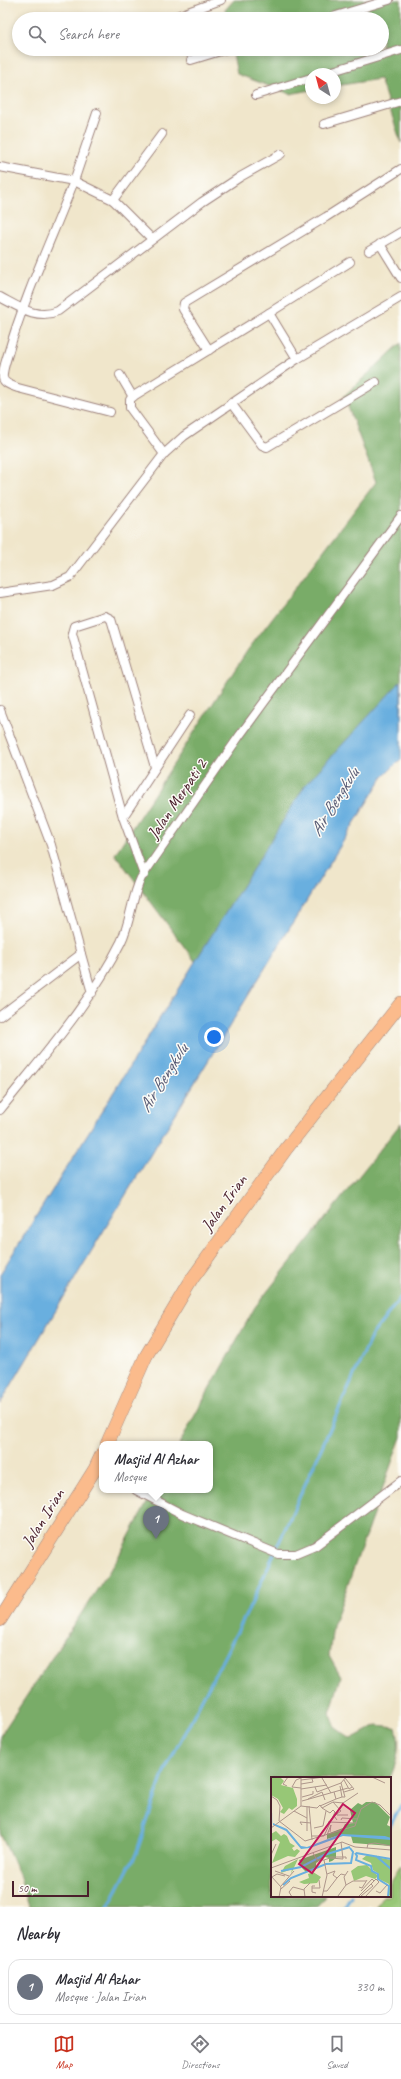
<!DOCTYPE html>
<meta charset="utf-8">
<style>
:root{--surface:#fff;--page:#f2f2f3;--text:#2b2b33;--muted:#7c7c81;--line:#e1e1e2;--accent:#c8321e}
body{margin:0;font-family:Caveat,sans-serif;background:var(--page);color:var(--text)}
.compass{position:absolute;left:305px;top:68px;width:36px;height:36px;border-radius:50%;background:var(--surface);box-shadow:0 2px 6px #0003;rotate:324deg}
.scale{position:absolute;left:12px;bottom:10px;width:77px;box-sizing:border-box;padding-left:4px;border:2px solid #4a1f2b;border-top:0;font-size:11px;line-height:14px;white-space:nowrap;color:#4a1f2b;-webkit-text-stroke:3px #fdfcf7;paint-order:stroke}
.you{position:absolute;left:214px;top:1037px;width:14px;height:14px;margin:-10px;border:3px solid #fff;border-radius:50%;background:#1a73e8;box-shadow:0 0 0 6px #1a73e833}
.badge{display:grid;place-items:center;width:26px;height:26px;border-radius:50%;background:var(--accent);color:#fff;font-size:13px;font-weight:700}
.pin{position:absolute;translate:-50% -33px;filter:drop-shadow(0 1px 2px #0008)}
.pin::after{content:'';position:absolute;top:21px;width:14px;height:12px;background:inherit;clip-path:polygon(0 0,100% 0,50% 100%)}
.popup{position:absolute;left:99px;top:1441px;width:114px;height:52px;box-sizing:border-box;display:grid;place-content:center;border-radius:8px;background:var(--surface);filter:drop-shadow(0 1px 3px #0005);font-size:13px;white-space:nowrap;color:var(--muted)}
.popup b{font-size:15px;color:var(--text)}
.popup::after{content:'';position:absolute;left:50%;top:100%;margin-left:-8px;border:8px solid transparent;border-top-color:var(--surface)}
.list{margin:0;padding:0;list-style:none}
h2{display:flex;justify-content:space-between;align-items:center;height:52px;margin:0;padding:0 16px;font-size:17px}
h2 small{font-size:13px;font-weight:400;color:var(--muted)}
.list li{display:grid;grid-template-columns:26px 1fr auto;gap:12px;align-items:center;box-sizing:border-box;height:56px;margin:0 8px 8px;padding:0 8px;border:1px solid var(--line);border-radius:12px}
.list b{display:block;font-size:15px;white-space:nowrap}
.list p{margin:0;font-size:13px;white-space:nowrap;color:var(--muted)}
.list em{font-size:13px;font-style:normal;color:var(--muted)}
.icon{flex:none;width:22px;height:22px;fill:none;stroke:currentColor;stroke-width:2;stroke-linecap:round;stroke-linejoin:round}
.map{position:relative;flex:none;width:401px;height:1907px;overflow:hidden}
.search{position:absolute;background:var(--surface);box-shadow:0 2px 6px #0003;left:12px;right:12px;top:12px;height:44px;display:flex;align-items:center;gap:10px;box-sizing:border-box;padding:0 14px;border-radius:22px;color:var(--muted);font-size:15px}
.sheet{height:116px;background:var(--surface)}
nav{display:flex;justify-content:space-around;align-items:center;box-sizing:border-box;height:56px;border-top:1px solid var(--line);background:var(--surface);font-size:11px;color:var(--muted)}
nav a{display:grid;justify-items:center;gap:2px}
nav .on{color:var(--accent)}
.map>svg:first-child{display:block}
.green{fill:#97c776;stroke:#707350}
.forest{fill:#79ac67;stroke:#626649}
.water{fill:#69afdf;stroke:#5a6785}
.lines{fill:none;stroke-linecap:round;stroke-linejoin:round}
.stream{stroke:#69afdf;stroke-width:3}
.minor-casing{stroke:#9d827b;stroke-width:10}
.primary-casing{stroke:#9d827b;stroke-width:14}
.minor{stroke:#fff;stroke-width:8}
.primary{stroke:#fbbb8c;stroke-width:13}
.labels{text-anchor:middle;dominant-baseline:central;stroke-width:3;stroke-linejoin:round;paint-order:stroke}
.street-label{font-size:17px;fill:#4a1f2b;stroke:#fdfcf7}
.water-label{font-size:18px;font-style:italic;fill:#565973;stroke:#fdfcf7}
.inset-river{fill:none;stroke:#69afdf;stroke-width:2}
.inset-road{fill:none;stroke:#ae968b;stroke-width:1}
.view{fill:#c2185b;fill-opacity:0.15;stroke:#c2185b;stroke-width:2}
.inset-edge{fill:none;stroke:#4a1f2b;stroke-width:2}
</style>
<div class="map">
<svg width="401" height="1907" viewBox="0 0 401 1907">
<rect width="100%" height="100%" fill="#fdfcf7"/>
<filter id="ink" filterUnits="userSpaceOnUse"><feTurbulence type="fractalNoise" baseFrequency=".025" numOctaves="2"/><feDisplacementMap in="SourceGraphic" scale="8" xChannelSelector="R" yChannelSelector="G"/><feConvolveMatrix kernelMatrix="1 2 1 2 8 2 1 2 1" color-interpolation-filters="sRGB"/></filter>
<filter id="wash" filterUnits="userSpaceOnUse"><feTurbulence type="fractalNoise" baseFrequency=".012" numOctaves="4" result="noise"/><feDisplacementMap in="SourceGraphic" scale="16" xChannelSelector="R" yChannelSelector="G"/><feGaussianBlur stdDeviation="0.9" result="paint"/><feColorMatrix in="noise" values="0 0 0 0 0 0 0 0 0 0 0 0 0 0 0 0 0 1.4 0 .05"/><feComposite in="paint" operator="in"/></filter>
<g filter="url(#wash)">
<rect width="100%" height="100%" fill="#f0e6cb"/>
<path class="green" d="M401,1865V1907H376L383,1896H390V1883Z"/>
<g class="forest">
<path d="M234,0H401V143L380,79L335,86V74H311V90L290,94L237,74L232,49H382V19H227L225,10Z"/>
<path d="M401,343V710L203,972L115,854L247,651L376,482L344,396Z"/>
<path d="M401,1123V1437L333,1626L329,1656L341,1677L330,1713L336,1728L351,1739L377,1725L396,1727C401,1745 398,1760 390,1778H272V1896H326L316,1907H29L20,1877L0,1833V1736L116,1561L154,1490H210V1444H179L255,1307Z"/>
</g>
<path class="water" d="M401,681V759L382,778L98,1240L0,1404V1274L306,784Z"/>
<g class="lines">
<g class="stream">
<path d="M390,1826L401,1805"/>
<path d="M108,1907L136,1854L164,1772L251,1605L372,1335L401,1297"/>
<path d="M344,1907L351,1896"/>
</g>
</g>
</g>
<g filter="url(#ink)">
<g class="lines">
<g class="minor-casing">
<g id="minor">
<path d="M174,17L221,0"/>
<path d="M326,19L389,0"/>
<path d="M191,60L227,49"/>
<path d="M323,74L401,50"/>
<path d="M256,95L311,78"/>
<path d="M97,113L74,181L113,200L152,239"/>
<path d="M324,124L401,101"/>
<path d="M0,167L74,181C52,238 25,295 8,354C6,361 2,371 3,378C4,384 13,386 18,388L110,412"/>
<path d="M113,200L162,134"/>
<path d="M380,244L401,278"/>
<path d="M369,251L401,232"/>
<path d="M0,297C19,307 37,320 58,311L202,202L240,177L281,154"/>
<path d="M209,350L183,309L184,303L326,217L401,169"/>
<path d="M297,359L269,313L350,262"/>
<path d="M120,375L133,397"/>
<path d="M231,403L262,445L267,447L376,382"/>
<path d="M164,454L130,408V400L132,397L269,313"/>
<path d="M0,593L53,585L70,577L164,454L184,436L297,359L401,297"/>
<path d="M0,710L51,845L81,954L0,1016"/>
<path d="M123,817L190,715"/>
<path d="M144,875L123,817L72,633L74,626L105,616L111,619L155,767"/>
<path d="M81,954L92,993"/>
<path d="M0,1110C43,1056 90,1004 121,942C131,921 131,899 141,878L240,735L401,516"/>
<path d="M136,1490L182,1514L278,1554H296L315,1546L401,1481"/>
</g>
</g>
<g class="primary-casing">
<g id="primary">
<path d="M107,1444L146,1356L192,1279L286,1149L401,1003"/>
<path d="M0,1620L95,1469L102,1454"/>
</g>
</g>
<use href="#minor" class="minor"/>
<use href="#primary" class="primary"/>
</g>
</g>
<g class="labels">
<g class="street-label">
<text transform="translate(177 799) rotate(-56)">Jalan Merpati 2</text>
<text transform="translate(224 1203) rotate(-54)">Jalan Irian</text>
<text transform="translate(43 1518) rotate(-58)">Jalan Irian</text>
</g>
<g class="water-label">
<text transform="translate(334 802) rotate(-58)">Air Bengkulu</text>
<text transform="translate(163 1078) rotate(-58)">Air Bengkulu</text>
</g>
</g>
<g transform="translate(271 1777)">
<rect width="120" height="120" fill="#f0e6cb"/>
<path d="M9,0L13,4L10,8L22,11L26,22V29L21,33L18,31L13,37L9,35L12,31L7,22L0,18V1ZM5,54L10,59L13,57L16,59L19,66L24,69L21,71L23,74L26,72L29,74L24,80L17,79L1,86L9,65L5,62L0,65V57ZM96,78L120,83V120L117,117L118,107L108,102V97L102,93L100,86L91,82ZM27,82L20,97L21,92L10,96L14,89ZM96,88L107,99L104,102L95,99L83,104L80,94L87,89ZM42,95L50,100L46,106L33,107L28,105L38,101L37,97Z" fill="#97c776"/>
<path d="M95,25H104L119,40L116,48L120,50V69L82,66L80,59L69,58L56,62V57L72,51L74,47L82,46L79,33L87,26L91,28ZM65,70V81L61,84L58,85V81L54,80L45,86V91L40,94L35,95L31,91L28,83Z" fill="#79ac67"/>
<path d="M0,25L2,46L16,52L30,69L36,70L70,57L114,59L120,61V63L72,59L39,71L30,72L15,54L2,48Z" fill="#69afdf"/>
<path class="inset-river" d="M84,76L86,79L85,83L100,89L101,94L107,97V102L118,109L117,120M85,76L120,82M105,79L120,92M10,94L30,90L53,78L79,70M12,108L20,101L55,87L80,86L82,75L79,71"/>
<path class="inset-road" d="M101,0L114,6M30,1L25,3L21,10L30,11M51,1L60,16M30,3L53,0M73,3L78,12L81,10M70,6L74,20H71M30,7L42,5L41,2M16,9L12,7L17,0M44,10L46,15L70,6L75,0M30,12L56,8M73,15L83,12L74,1M0,19L6,23L9,29L8,44L34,64L84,49L90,32L101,25L109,28L120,39M31,20L42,17V14M37,22L51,15L54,23M65,22L71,20L69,9M31,24L77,11M62,25L70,34L63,39L66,43M30,29L46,31L49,28L51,31L62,25L72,26L87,16M38,29L41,63M49,29L65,22L63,15M51,31L59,36L62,33L64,35M23,34L36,41M70,43L71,41L86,42M57,45L85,46M31,48L29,45L40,46M0,51L30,29V0M43,51L52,49L55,34M36,54V29M56,58L60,48L59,55M40,59H53L64,35L66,38H77M96,71L97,67L104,66L120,69M42,76L46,83H53M0,78L5,67M59,80H75V82M0,91L71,65L84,70L120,73M4,94L18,99M56,97L64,94L62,98L66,101L70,97L74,98M0,99L10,110L8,120M1,100L6,97L14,99M75,108L82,104H95M10,109L23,94M44,109H41V115L45,116M88,110L91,111L96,103M41,111H49L48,103M10,112L19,104M52,114H56L66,101M90,114L101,102L103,104M105,114L109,116L116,108M67,119L75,108L73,100L77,94M90,119L102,109L100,107M21,120L18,115L22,110L33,113M34,120L33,112L39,106M41,120H69M51,120L56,98L53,83L59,81L72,82L70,65M87,120L105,102L108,105L94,120"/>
<path class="view" d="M72,27L84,36L41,96L28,87Z"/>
<rect width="120" height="120" class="inset-edge"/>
</g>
</svg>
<svg class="compass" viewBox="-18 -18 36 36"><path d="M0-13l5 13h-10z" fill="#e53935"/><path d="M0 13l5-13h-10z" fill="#7c7c81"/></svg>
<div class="scale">50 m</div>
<div class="you"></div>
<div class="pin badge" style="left:156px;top:1539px;background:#6b7280">1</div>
<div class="popup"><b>Masjid Al Azhar</b>Mosque</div>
<div class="search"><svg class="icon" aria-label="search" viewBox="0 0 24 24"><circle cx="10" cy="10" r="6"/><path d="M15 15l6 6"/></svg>Search here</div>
</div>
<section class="sheet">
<h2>Nearby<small></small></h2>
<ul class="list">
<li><span class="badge" style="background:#6b7280">1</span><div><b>Masjid Al Azhar</b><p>Mosque · Jalan Irian</p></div><em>330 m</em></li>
</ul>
</section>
<nav>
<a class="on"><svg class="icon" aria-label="map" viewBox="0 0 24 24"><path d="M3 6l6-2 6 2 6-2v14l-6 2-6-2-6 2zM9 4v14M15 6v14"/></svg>Map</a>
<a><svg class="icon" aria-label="directions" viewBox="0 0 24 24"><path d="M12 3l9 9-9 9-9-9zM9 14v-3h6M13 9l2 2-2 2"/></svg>Directions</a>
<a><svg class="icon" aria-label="saved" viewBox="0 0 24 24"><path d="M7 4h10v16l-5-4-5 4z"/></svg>Saved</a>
</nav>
